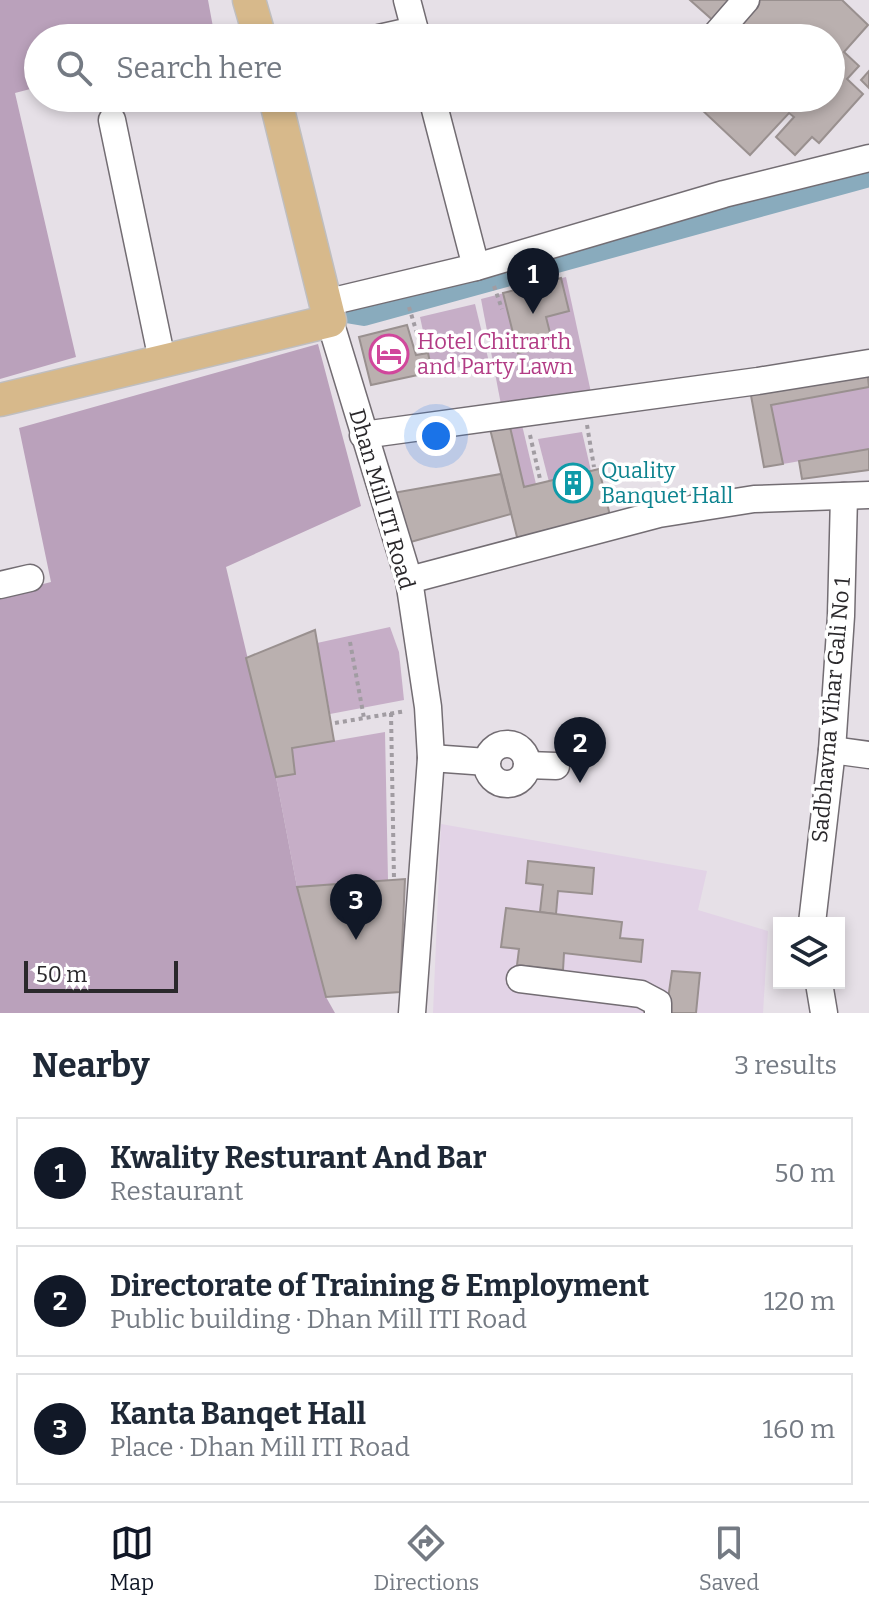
<!DOCTYPE html>
<meta charset="utf-8">
<style>
:root{--surface:#fff;--page:#f6f6f7;--text:#1f2937;--muted:#747a83;--line:#e0e1e3;--accent:#111827}
body{margin:0;font-family:Bitter,serif;background:var(--page);color:var(--text)}
.controls{position:absolute;right:24px;bottom:24px;display:grid;overflow:hidden;border-radius:0px;box-shadow:0 4px 12px #0003}
.controls button{width:72px;height:72px;display:grid;place-items:center;padding:0;border:0;border-bottom:2px solid var(--line);background:var(--surface);color:var(--text);font:40px sans-serif}
.scale{position:absolute;left:24px;bottom:20px;width:154px;box-sizing:border-box;padding-left:8px;border:4px solid #2a282b;border-top:0;font-size:22px;line-height:28px;white-space:nowrap;color:#2a282b;-webkit-text-stroke:6px #fff;paint-order:stroke}
.you{position:absolute;left:436px;top:436px;width:28px;height:28px;margin:-20px;border:6px solid #fff;border-radius:50%;background:#1a73e8;box-shadow:0 0 0 12px #1a73e833}
.badge{display:grid;place-items:center;width:52px;height:52px;border-radius:50%;background:var(--accent);color:#fff;font-size:26px;font-weight:700}
.pin{position:absolute;translate:-50% -66px;filter:drop-shadow(0 2px 4px #0008)}
.pin::after{content:'';position:absolute;top:42px;width:28px;height:24px;background:inherit;clip-path:polygon(0 0,100% 0,50% 100%)}
.list{margin:0;padding:0;list-style:none}
h2{display:flex;justify-content:space-between;align-items:center;height:104px;margin:0;padding:0 32px;font-size:34px}
h2 small{font-size:26px;font-weight:400;color:var(--muted)}
.list li{display:grid;grid-template-columns:52px 1fr auto;gap:24px;align-items:center;box-sizing:border-box;height:112px;margin:0 16px 16px;padding:0 16px;border:2px solid var(--line);border-radius:0px}
.list b{display:block;font-size:30px;white-space:nowrap}
.list p{margin:0;font-size:26px;white-space:nowrap;color:var(--muted)}
.list em{font-size:26px;font-style:normal;color:var(--muted)}
.icon{flex:none;width:44px;height:44px;fill:none;stroke:currentColor;stroke-width:2;stroke-linecap:round;stroke-linejoin:round}
.map{position:relative;flex:none;width:869px;height:1013px;overflow:hidden}
.search{position:absolute;background:var(--surface);box-shadow:0 4px 12px #0003;left:24px;right:24px;top:24px;height:88px;display:flex;align-items:center;gap:20px;box-sizing:border-box;padding:0 28px;border-radius:44px;color:var(--muted);font-size:30px}
.sheet{height:488px;background:var(--surface)}
nav{display:flex;justify-content:space-around;align-items:center;box-sizing:border-box;height:112px;border-top:2px solid var(--line);background:var(--surface);font-size:22px;color:var(--muted)}
nav a{display:grid;justify-items:center;gap:4px}
nav .on{color:var(--accent)}
.map>svg:first-child{display:block}
.education{fill:#e2d3e6}
.green{fill:#c6aec7}
.forest{fill:#baa1bb}
.lines{fill:none;stroke-linecap:round;stroke-linejoin:round}
.canal{stroke:#89abbd;stroke-width:22}
.building{fill:#bab0af;stroke:#99908f;stroke-width:2}
.minor-casing{stroke:#736d73;stroke-width:29}
.major-casing{stroke:#bfbebf;stroke-width:35}
.path{stroke:#a19ca2;stroke-width:4;stroke-dasharray:4 4;stroke-linecap:butt}
.minor{stroke:#fff;stroke-width:26}
.major{stroke:#d7b98b;stroke-width:32}
.labels{text-anchor:middle;dominant-baseline:central;stroke-width:7;stroke-linejoin:round;paint-order:stroke}
.hotel-label{font-size:22px;fill:#b23c85;stroke:#fff;text-anchor:start}
.culture-label{font-size:22px;fill:#0d838f;stroke:#fff;text-anchor:start}
.street-label{font-size:22px;fill:#2a282b;stroke:#fff}
</style>
<div class="map">
<svg width="869" height="1013" viewBox="0 0 869 1013">
<rect width="100%" height="100%" fill="#e6e0e7"/>
<path class="education" d="M441,824L707,871L698,910L768,931L763,1013H433Z"/>
<g class="green">
<path d="M566,277L592,397L502,410L481,299Z"/>
<path d="M475,304L489,362L432,372L420,317Z"/>
<path d="M869,387V449L783,464L771,405Z"/>
<path d="M522,425L536,484L524,487L510,427Z"/>
<path d="M582,432L591,471L549,482L538,439Z"/>
<path d="M390,627L399,652L404,700L330,714L317,643Z"/>
<path d="M385,732L388,880L297,887L276,777L295,773L292,748Z"/>
</g>
<g class="forest">
<path d="M0,0H208L215,38H38V87L15,93L76,357L0,379Z"/>
<path d="M318,344L361,506L226,567L276,777L297,887L326,997L335,1013H0V595L51,582L19,428Z"/>
</g>
<g class="lines">
<path class="canal" d="M346,312L364,315L869,176"/>
</g>
<g class="building">
<path d="M690,0H737L716,23Z"/>
<path d="M757,0H842L868,25L844,52L859,66L847,79L863,94L819,143L812,137L795,155L776,137L794,117L789,113L750,155L701,109L711,98H831V38H723Z"/>
<path d="M869,71V88L861,80Z"/>
<path d="M561,278L569,311L546,317L553,345L518,353L503,293Z"/>
<path d="M407,325L416,355L428,353L432,372L371,385L359,337Z"/>
<path d="M867,370L869,387L771,405L783,464L764,467L750,390Z"/>
<path d="M510,427L524,487L599,469L611,520L518,541L490,429Z"/>
<path d="M869,449V470L802,479L799,461Z"/>
<path d="M501,474L511,514L407,543L393,493Z"/>
<path d="M315,630L334,741L292,748L295,774L276,777L246,658Z"/>
<path d="M528,861L594,868L592,894L558,891L556,914L540,912L543,885L526,883Z"/>
<path d="M405,879L400,992L326,997L297,887Z"/>
<path d="M506,908L622,922L620,938L643,940L641,962L564,953L563,970L517,965L519,949L501,947Z"/>
<path d="M672,971L700,973L696,1013H666Z"/>
</g>
<g class="lines">
<g class="minor-casing">
<g id="minor">
<path d="M407,0L417,38"/>
<path d="M379,38L415,30"/>
<path d="M713,38L746,0"/>
<path d="M432,98L476,267"/>
<path d="M112,120L162,360"/>
<path d="M325,303L476,267L724,194L869,158"/>
<path d="M330,321L409,580L428,707L431,758L412,1013"/>
<path d="M363,435L758,381L869,363"/>
<path d="M409,580L659,514L754,499L869,495"/>
<path d="M0,585L30,578"/>
<circle cx="507" cy="764" r="20"/>
<path d="M832,750L869,755"/>
<path d="M431,758L487,762"/>
<path d="M527,765L556,766"/>
<path d="M812,923L832,750L841,616L844,496"/>
<path d="M520,979L641,994L658,1003V1013"/>
<path d="M819,983L824,1013"/>
</g>
</g>
<g class="major-casing">
<g id="major">
<path d="M249,0L260,38"/>
<path d="M0,400L330,321L275,98"/>
</g>
</g>
<g class="path">
<path d="M494,286L502,309"/>
<path d="M409,307L422,350"/>
<path d="M587,425L594,467"/>
<path d="M530,435L540,479"/>
<path d="M350,642L364,718"/>
<path d="M391,713L394,879"/>
<path d="M335,723L406,711"/>
</g>
<use href="#minor" class="minor"/>
<use href="#major" class="major"/>
</g>
<defs>
<g id="hotel-ring" transform="scale(2)"><circle r="9.5" fill="#fff" stroke="#d1479c" stroke-width="1.5"/><path d="M-6-4.5h1.5V1H6V5H4.5V3h-9V5H-6ZM-4 0a1.8 1.8 0 1 1 3.6 0ZM.5 0V-2.5h3Q6-2.5 6 0Z" fill="#d1479c"/></g>
<g id="building-ring" transform="scale(2)"><circle r="9.5" fill="#fff" stroke="#0f9aa8" stroke-width="1.5"/><path d="M-4-6H4V6H1V3H-1V6H-4ZM-2.5-4.3h1.7v1.8h-1.7ZM.8-4.3h1.7v1.8H.8ZM-2.5-1h1.7V.8h-1.7ZM.8-1h1.7V.8H.8Z" fill="#0f9aa8"/></g>
</defs>
<g fill-rule="evenodd">
<use href="#hotel-ring" x="389" y="354"/>
<use href="#building-ring" x="573" y="483"/>
</g>
<g class="labels">
<g class="hotel-label">
<text x="417" y="341">Hotel Chitrarth<tspan x="417" dy="25">and Party Lawn</tspan></text>
</g>
<g class="culture-label">
<text x="601" y="470">Quality<tspan x="601" dy="25">Banquet Hall</tspan></text>
</g>
<g class="street-label">
<text transform="translate(382 499) rotate(74)">Dhan Mill ITI Road</text>
<text transform="translate(831 710) rotate(-85)">Sadbhavna Vihar Gali No 1</text>
</g>
</g>
</svg>
<div class="controls">
<button><svg class="icon" aria-label="layers" viewBox="0 0 24 24"><path d="M12 4l9 5-9 5-9-5zM3 14l9 5 9-5"/></svg></button>
</div>
<div class="scale">50 m</div>
<div class="you"></div>
<div class="pin badge" style="left:533px;top:314px">1</div>
<div class="pin badge" style="left:580px;top:783px">2</div>
<div class="pin badge" style="left:356px;top:940px">3</div>
<div class="search"><svg class="icon" aria-label="search" viewBox="0 0 24 24"><circle cx="10" cy="10" r="6"/><path d="M15 15l6 6"/></svg>Search here</div>
</div>
<section class="sheet">
<h2>Nearby<small>3 results</small></h2>
<ul class="list">
<li><span class="badge">1</span><div><b>Kwality Resturant And Bar</b><p>Restaurant</p></div><em>50 m</em></li>
<li><span class="badge">2</span><div><b>Directorate of Training &amp; Employment</b><p>Public building · Dhan Mill ITI Road</p></div><em>120 m</em></li>
<li><span class="badge">3</span><div><b>Kanta Banqet Hall</b><p>Place · Dhan Mill ITI Road</p></div><em>160 m</em></li>
</ul>
</section>
<nav>
<a class="on"><svg class="icon" aria-label="map" viewBox="0 0 24 24"><path d="M3 6l6-2 6 2 6-2v14l-6 2-6-2-6 2zM9 4v14M15 6v14"/></svg>Map</a>
<a><svg class="icon" aria-label="directions" viewBox="0 0 24 24"><path d="M12 3l9 9-9 9-9-9zM9 14v-3h6M13 9l2 2-2 2"/></svg>Directions</a>
<a><svg class="icon" aria-label="saved" viewBox="0 0 24 24"><path d="M7 4h10v16l-5-4-5 4z"/></svg>Saved</a>
</nav>
